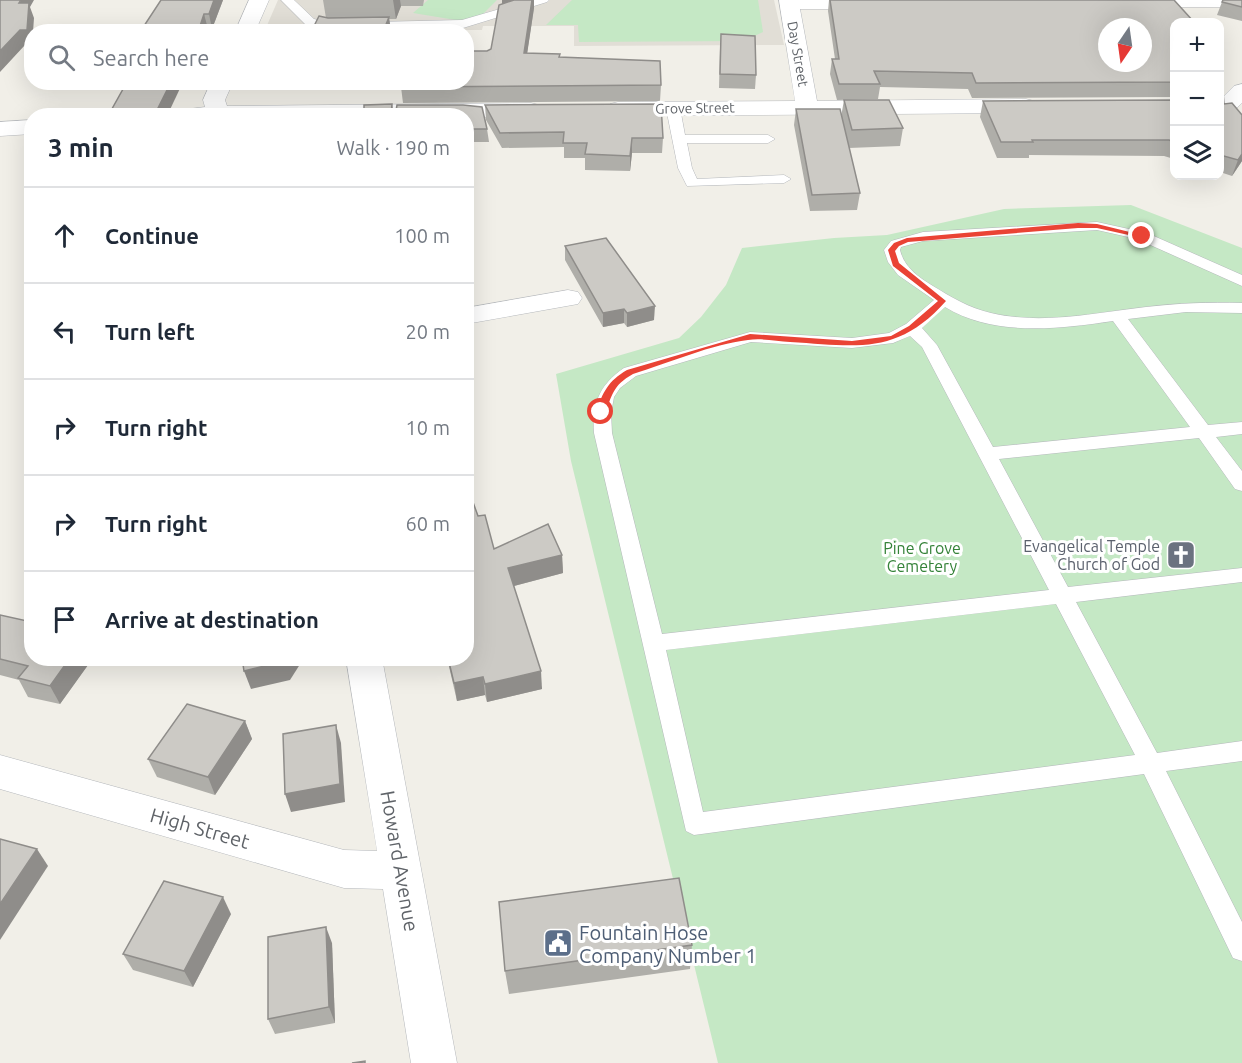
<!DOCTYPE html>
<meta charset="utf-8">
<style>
:root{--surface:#fff;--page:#f6f6f7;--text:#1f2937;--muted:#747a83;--line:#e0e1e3}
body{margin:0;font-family:Ubuntu,sans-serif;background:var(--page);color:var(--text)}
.controls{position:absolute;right:18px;top:18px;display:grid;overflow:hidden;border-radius:12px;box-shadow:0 6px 24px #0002}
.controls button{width:54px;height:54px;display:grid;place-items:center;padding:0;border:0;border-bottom:2px solid var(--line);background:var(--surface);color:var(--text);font:30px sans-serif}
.compass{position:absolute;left:1098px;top:18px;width:54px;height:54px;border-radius:50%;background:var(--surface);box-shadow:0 6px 24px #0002;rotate:193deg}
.stop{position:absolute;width:18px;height:18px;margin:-14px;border:4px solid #ea4335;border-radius:50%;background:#fff}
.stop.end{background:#ea4335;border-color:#fff;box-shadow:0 2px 6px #0008}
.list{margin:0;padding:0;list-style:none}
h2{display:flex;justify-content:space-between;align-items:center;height:78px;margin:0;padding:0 24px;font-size:26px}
h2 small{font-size:20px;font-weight:400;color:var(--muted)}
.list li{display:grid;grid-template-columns:39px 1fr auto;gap:18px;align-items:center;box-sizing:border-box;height:96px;padding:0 24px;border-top:2px solid var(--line)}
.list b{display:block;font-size:22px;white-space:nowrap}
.list em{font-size:20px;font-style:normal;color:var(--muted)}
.icon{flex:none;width:33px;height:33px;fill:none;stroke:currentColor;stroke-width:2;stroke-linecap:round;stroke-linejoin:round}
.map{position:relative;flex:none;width:1242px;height:1063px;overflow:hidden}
.search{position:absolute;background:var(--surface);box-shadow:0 6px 24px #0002;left:24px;top:24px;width:450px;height:66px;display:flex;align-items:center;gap:15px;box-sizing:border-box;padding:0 21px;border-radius:24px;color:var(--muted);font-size:22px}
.panel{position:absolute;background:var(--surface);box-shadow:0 6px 24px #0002;left:24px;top:108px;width:450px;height:558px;border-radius:24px}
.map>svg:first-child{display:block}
.education{fill:#e1ded6}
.green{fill:#c5e8c5}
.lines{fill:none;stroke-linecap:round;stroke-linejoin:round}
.service-casing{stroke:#b5b8bc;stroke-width:1}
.minor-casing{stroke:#b5b8bc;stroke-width:1}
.service{fill:#fff;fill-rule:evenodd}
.minor{fill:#fff;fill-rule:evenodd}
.wall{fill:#afaea9}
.shaded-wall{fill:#8f8d8a}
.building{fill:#cccac5;stroke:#8f8d8a;stroke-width:1.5;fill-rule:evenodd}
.route{fill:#ea4335}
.labels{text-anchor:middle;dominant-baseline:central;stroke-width:6;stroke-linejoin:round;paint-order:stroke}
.far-street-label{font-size:14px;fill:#5f6368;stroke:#fff}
.worship-label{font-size:16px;fill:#5b616d;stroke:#fff;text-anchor:end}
.park-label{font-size:16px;fill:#348238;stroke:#fff}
.near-street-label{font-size:20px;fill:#5f6368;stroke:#fff}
.near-service-label{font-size:20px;fill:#4e5e75;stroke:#fff;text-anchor:start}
</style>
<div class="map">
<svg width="1242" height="1063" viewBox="0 0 1242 1063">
<rect width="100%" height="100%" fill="#f1efe8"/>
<path class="education" d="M278,0H774L784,45L574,46V26H483L482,30H265Z"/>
<g class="green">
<path d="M428,0H497L474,23L413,13Z"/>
<path d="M572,0H758L763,32L744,41L579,42L578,25H546Z"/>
<path d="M1131,205L1242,248V1063H718L571,461L556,374L679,338L701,317L726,285L742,248L834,238L887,235L1004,209Z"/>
</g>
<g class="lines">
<g class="service-casing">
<g id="service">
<path d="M281,0H294L314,19L330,23L462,20L531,0H549L547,2L463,28L330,31L306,25Z"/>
<path d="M673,104L680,108L685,135H768L775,139L768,143H687L692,168L697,179L784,175L791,179L784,183L687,186L678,168L666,108Z"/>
<path d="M1097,222L1147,233L1242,275V286L1137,239L1097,230L923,241L901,247L900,250C904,267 918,277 933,286C951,297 969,308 991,313C1042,325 1094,313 1146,307C1178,303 1209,302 1242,303V313L1186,312L1128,319L1208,425L1242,422V434L1216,437L1242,471V491L1235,489L1199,438L999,459L1068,587L1242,568V582L1076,602L1157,753L1242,741V761L1166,771L1242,922V961L1233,958L1144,774L694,835L686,831L594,433C592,404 599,385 624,368L750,332L852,338L889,333L906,324L934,300L898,275L888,262L884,250L891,241L923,232ZM945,307C994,337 1059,329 1113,321L1190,427L993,447L937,345L922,328ZM910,336L922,347L1049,590L662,634L612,433L611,413L614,397L620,388L636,376L751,342L852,348L893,343ZM1056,604L1135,755L703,812L666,650Z"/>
</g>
</g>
<g class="minor-casing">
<g id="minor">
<path d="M249,0H269L255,32H235Z"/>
<path d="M779,0H882L884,3L881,7L874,9H800L817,101L1026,99L1034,101L1037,106L1034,111L1026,113L618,116L610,114L607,109L610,104L618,102L795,101Z"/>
<path d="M1121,0H1242V7H1130L1123,5Z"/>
<path d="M211,82H233L225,100L227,106L531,103L539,105L542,110L539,115L531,117L170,116L173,111L205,107L203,100Z"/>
<path d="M1242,84V103L1228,116L1220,118V100L1234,86Z"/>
<path d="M32,120V134L0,136V122Z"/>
<path d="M568,290L578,292L582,298L578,304L466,324V308Z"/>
<path d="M346,658H382L457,1063H411L383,889L344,888L0,789V755L344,850L377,851Z"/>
</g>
</g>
<use href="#service" class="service"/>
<use href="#minor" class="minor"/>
</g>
<g class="wall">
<path d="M161,0H223L212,29H208L207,32H140Z"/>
<path d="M323,0H424L423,6H401L396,19H389L391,32L313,28L326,18Z"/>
<path d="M502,0H534V8L527,53L560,54V57L661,85L660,101L403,103L401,87L466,82L487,51L491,49L502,4Z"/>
<path d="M829,0H1174V97L972,98L968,89L880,87L878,99L837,100L830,74L832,59H835L828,11Z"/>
<path d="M1242,0V21L1217,15L1222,2Z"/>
<path d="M720,48L756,75L755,89L719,88Z"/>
<path d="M270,82H306L304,88H272Z"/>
<path d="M1220,88L1224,104L1242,115V161L1232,176L1220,172Z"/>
<path d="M844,100L903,128L900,146L849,148L860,193L857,210L810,211L794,125L796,109L841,117Z"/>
<path d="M1174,100V159L1164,156L1029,155V158H997L980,117L983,101Z"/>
<path d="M485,105L663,138L662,153H632L630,171L585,170V158H564V147L502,148L486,120Z"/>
<path d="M466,116L487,129L489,142H466Z"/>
<path d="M565,246L654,320L627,327L624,323L603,327L565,260Z"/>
<path d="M478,516L494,549L562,555L563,573L514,586L542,689L487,702L485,695L457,701L447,658H466Z"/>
<path d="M0,615L93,658L60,704L28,697L19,680L0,675Z"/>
<path d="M245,721L252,739L215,795L157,777L148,759Z"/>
<path d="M231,914L193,987L133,970L123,954Z"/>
<path d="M332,943L335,1023L275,1034L268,1019Z"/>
<path d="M692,945L690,969L509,994L505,971Z"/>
</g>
<g class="shaded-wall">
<path d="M21,0H34L30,7L34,18L33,32H32V44L25,45L0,72V51Z"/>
<path d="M214,0H223L212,29L209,14Z"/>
<path d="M393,0H400L401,6L396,19Z"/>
<path d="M502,0H527L502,6Z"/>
<path d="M532,0H534V8L525,68L524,53Z"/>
<path d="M204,14L208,29L207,32H198Z"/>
<path d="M389,17L391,32H383Z"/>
<path d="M171,82H183L167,116H154Z"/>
<path d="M392,104L394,116H391Z"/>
<path d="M632,138V153L630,171V156Z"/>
<path d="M1242,154V161L1232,176L1238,160Z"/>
<path d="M655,306L654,320L627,327V313Z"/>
<path d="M624,309V323L603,327V313Z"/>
<path d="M562,555L563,573L510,587L508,568Z"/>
<path d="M70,658H93L60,704L50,686Z"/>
<path d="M286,658H304L290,680L251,689L244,671Z"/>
<path d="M541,671L542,689L487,702L485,684Z"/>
<path d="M483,677L485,695L457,701L454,683Z"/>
<path d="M245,721L252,739L215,795L208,777Z"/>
<path d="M336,725L341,743L345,802L291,812L285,794Z"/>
<path d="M37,849L48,866L0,940V904Z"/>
<path d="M223,897L231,914L193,987L184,971Z"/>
<path d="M326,927L332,943L335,1023L329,1007Z"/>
</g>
<g class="building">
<path d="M0,0H21L19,3H29L27,30H20L0,51Z"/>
<path d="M161,0H214L209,14H204L198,32H140Z"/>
<path d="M514,0H532L524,53L560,54L559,57L660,61L661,85L401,87L402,82H466V51H487L491,49L499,5Z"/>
<path d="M830,0H1174L1194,22H1174V82L976,83L972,73L874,71L880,84H839L832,59H839ZM1107,27H1143V63H1107Z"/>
<path d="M1223,0H1242V7L1222,2Z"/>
<path d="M319,16L328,18L389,17L383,32H285L286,29L313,28Z"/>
<path d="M721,34L755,36L756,75L720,74Z"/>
<path d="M127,82H171L154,116H108Z"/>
<path d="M1220,88L1223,92L1224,104L1232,103L1242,115V154L1238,160L1220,155Z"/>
<path d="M844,100H889L903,128L852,130Z"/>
<path d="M1174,100V142L1169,140H1032L1033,142H1001L983,101Z"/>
<path d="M392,104L391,116H317L316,110H364V105Z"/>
<path d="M661,104L663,138H632L630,156L585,154L587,143H563L564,132L500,133L485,105Z"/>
<path d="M397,105H463L482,107L487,129H466V116H395Z"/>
<path d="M796,109H840L860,193L812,195Z"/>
<path d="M606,238L655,306L627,313L624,309L603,313L565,246Z"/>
<path d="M466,483L478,516L485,515L494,549L548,524L562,555L508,568L541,671L485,684L483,677L454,683L448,658H466Z"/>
<path d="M0,615L32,622V658H70L50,686L18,678L28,666L0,659Z"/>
<path d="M242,658H286L285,661L244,671Z"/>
<path d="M187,704L245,721L208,777L148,759Z"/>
<path d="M336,725L340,784L285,794L283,734Z"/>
<path d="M0,839L37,849L0,904Z"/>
<path d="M679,878L692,945L505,971L499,902Z"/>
<path d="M164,881L223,897L184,971L123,954Z"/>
<path d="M326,927L329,1007L268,1019V937Z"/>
<path d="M365,1061V1063H352Z"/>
</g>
<path class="route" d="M1078,223L1097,224L1146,236L1142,238L1097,228H1078L908,242L899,246L895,251L899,263L946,301C897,356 857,346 790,342C777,341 761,338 748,340C712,344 669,363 633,374C612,386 613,394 604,415L596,412C603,392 608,381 627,370L750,334L852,341L891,336L909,326L938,301L893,266L888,250L894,243L907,238Z"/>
<defs>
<g id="church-square" transform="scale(1.5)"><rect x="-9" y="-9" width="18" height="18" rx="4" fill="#6b7280" stroke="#fff"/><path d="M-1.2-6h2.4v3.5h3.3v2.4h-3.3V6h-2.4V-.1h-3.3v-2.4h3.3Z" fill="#fff"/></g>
<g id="civic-square" transform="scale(1.5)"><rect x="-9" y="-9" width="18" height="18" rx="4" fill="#5c6f8a" stroke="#fff"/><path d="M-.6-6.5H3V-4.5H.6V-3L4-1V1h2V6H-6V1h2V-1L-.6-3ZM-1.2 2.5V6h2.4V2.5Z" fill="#fff"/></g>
</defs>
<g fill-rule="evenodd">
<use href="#church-square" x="1181" y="555"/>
<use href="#civic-square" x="558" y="943"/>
</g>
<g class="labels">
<g class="far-street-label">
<text transform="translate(798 54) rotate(80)">Day Street</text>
<text transform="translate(695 108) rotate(-1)">Grove Street</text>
</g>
<g class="worship-label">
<text x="1160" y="546">Evangelical Temple<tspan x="1160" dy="18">Church of God</tspan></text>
</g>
<g class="park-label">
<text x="922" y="548">Pine Grove<tspan x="922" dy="18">Cemetery</tspan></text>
</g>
<g class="near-street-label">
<text transform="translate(200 828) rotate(16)">High Street</text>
<text transform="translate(400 861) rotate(80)">Howard Avenue</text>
</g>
<g class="near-service-label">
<text x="579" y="932">Fountain Hose<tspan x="579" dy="23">Company Number 1</tspan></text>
</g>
</g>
</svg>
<div class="controls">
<button>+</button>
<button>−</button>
<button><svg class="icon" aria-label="layers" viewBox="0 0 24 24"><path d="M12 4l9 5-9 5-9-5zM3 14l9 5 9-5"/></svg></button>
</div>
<svg class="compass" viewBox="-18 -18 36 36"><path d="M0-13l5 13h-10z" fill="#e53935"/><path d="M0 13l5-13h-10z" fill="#747a83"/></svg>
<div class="stop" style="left:601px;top:412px"></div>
<div class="stop end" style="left:1142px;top:236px"></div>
<div class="search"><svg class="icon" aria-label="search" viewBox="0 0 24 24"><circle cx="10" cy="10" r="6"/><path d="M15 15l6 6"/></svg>Search here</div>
<section class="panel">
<h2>3 min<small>Walk · 190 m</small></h2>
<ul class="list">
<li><svg class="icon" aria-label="ahead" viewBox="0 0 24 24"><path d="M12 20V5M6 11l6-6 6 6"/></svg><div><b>Continue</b></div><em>100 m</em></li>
<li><svg class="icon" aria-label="left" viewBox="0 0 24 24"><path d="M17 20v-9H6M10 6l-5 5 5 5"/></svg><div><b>Turn left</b></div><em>20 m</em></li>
<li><svg class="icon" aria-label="right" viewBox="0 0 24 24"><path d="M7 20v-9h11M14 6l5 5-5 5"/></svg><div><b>Turn right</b></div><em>10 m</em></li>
<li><svg class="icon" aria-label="right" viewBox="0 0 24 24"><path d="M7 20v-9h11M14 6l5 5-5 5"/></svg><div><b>Turn right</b></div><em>60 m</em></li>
<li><svg class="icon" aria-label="arrive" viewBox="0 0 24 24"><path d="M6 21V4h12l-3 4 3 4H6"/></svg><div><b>Arrive at destination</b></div></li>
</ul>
</section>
</div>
